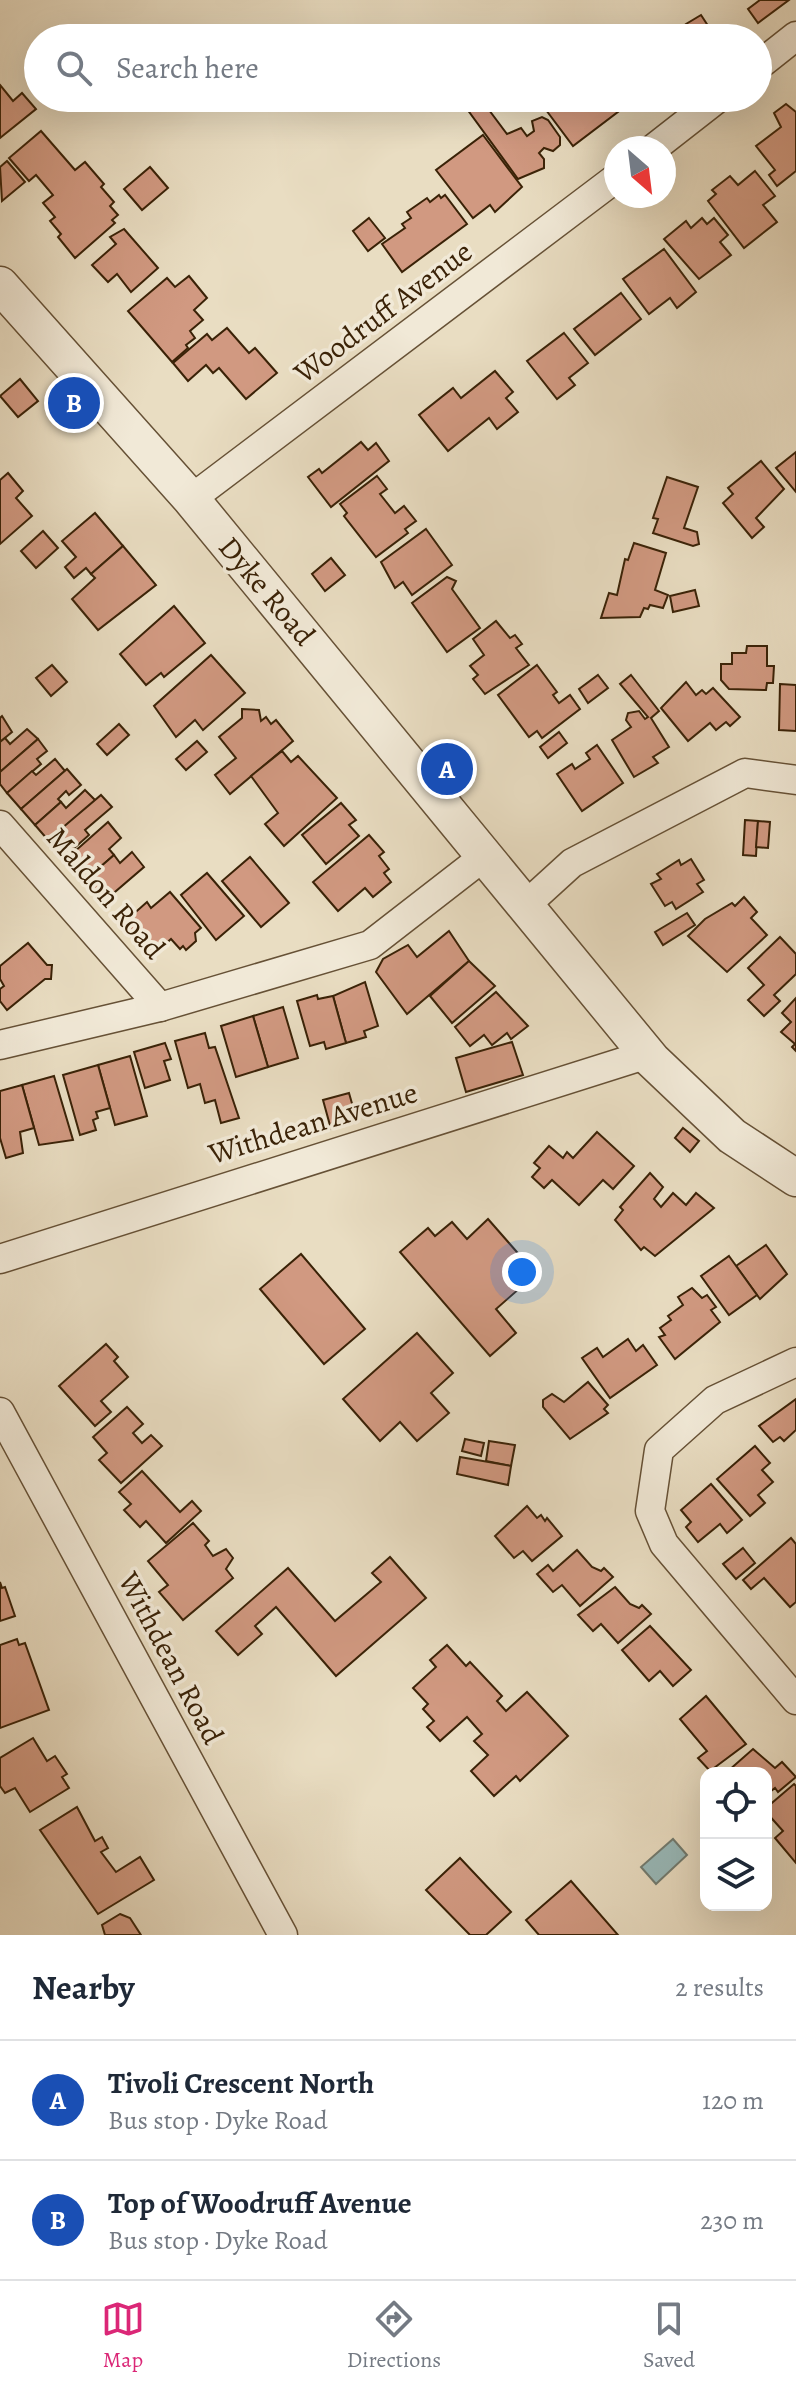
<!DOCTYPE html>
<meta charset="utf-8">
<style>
:root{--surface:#fff;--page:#f2f2f3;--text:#1f2937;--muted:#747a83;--line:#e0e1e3;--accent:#db2777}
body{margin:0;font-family:Alegreya,serif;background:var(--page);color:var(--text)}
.controls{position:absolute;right:24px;bottom:24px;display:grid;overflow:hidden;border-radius:16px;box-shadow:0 8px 32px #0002}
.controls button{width:72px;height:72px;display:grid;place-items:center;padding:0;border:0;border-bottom:2px solid var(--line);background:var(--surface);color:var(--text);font:40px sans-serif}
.compass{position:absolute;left:604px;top:136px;width:72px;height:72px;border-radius:50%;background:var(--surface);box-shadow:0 8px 32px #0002;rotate:152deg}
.you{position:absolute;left:522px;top:1272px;width:28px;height:28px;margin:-20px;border:6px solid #fff;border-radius:50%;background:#1a73e8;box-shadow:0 0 0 12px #1a73e833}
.badge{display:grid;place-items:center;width:52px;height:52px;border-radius:50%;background:var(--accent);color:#fff;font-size:26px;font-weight:700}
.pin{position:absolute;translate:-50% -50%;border:4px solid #fff;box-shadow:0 2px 8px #0006}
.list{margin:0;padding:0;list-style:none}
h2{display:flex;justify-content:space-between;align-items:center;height:104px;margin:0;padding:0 32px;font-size:34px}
h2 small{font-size:26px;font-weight:400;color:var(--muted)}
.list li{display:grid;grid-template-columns:52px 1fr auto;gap:24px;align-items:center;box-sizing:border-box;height:120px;padding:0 32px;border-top:2px solid var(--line)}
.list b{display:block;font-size:30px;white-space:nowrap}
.list p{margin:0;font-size:26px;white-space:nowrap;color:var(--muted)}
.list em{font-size:26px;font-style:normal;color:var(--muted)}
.icon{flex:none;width:44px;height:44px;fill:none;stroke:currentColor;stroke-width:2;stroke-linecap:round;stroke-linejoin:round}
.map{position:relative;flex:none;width:796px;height:1935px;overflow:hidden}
.search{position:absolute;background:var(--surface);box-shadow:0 8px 32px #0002;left:24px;right:24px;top:24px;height:88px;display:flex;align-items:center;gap:20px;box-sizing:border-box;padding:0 28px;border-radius:44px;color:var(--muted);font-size:30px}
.sheet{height:344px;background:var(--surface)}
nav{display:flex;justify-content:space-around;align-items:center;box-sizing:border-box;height:112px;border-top:2px solid var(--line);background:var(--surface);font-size:22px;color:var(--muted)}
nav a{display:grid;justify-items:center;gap:4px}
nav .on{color:var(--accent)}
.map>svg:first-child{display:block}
.water{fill:#99baba;stroke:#737d72;stroke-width:2}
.building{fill:#d19981;stroke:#3a2207;stroke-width:2}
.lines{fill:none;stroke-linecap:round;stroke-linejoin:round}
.minor-casing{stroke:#665136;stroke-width:31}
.tertiary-casing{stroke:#665136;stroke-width:39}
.minor{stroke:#f1e9d7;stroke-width:28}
.tertiary{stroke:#f1e9d7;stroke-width:36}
.labels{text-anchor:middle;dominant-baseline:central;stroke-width:7;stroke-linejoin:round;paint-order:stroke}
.street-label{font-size:30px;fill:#3a2207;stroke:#f1e9d7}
</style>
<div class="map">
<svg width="796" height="1935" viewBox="0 0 796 1935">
<rect width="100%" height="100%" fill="#e9ddc2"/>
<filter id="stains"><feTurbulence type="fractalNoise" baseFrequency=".0025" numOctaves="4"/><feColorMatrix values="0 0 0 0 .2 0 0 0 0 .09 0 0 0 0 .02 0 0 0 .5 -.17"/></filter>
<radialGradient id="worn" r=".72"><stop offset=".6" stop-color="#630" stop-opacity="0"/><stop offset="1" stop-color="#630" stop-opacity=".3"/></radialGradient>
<path class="water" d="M673,1839L687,1855L656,1884L641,1867Z"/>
<g class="building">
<path d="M760,0H789L758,23L748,9Z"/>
<path d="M701,15L716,38H695L686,24Z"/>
<path d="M0,85L13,101L22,93L36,109L0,138Z"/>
<path d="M459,98H480L507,134L521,128L527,136L534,131L532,121L542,117L548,120L560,137V145L553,151L544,148L539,153L544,159V168L518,179Z"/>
<path d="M546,98H628L631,102L573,146L546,110L552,105Z"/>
<path d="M786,104L796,112V171L777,186L769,175L775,170L756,146L781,127L774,113Z"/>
<path d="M41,131L75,170L85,162L104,184L101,187L114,202L110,206L118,215L112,220L115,223L75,258L58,237L61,234L50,221L55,217L43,203L53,195L36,175L29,181L9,158Z"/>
<path d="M483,135L522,187L495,212L490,205L473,218L436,170Z"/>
<path d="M7,161L25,182L2,201L0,167Z"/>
<path d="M150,167L168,188L142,210L124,189Z"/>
<path d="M755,171L775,196L763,205L777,222L744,248L708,201L716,194L712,190L730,176L738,185Z"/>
<path d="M439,195L441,198L445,195L467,224L402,272L382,244L405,228L402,224L411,218L407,212L427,198L430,202Z"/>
<path d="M369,218L385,238L368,251L353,231Z"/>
<path d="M702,218L707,224L714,218L728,235L720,242L731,255L699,279L664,239L686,221L691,228Z"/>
<path d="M124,229L158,268L131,292L117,274L108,282L92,265L116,244L110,237Z"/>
<path d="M664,249L696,292L677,308L670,298L649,314L623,279Z"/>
<path d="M189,276L207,298L194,310L203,320L190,331L195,338L186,345L188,348L172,362L128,311L167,278L175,287Z"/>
<path d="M621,293L641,319L595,355L574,329Z"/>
<path d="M227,328L249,353L255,348L277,373L246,399L219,368L213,373L206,365L188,381L173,363L207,334L212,340Z"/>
<path d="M564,333L588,363L569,378L575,385L557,399L527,361Z"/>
<path d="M495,371L513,392L506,398L518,412L497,429L489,418L448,451L419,415L453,388L461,398Z"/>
<path d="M20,379L38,401L18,417L0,396Z"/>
<path d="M361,442L368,450L376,443L389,461L331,507L308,477L319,469L322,473Z"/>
<path d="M796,452V492L776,468Z"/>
<path d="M761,461L784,489L756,518L764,527L752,538L723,503L733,494L728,488Z"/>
<path d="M8,473L23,491L16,498L32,516L0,544V480Z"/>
<path d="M377,476L387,489L380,494L395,513L404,506L416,521L405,529L408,533L376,557L344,516L347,513L340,504Z"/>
<path d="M667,477L698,487L684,528L697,532L699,544L693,546L653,533L658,519L653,518Z"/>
<path d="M95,513L123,546L91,574L86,568L74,578L65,567L76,557L62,541Z"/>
<path d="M426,529L452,565L412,595L403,582L395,588L381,562Z"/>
<path d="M43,531L58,548L36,568L21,551Z"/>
<path d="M634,543L666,553L655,590L668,595L663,608L650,605L648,609L644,608L640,617L601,618L609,593L617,595L625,559L628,560Z"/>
<path d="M123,546L156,585L98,630L72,599L95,578L91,574Z"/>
<path d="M331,558L345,575L325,591L312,574Z"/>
<path d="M447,577L456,581L452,589L480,628L447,652L412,603Z"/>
<path d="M695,590L699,606L673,612L670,596Z"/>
<path d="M174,606L205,643L164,677L161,673L146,685L120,654Z"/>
<path d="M496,621L510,638L515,635L522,644L516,648L529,665L485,694L473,679L478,675L470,666L484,655L473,639Z"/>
<path d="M747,646H767V666H774L773,683H767L766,690L729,689L721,680V664H732V653H746Z"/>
<path d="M211,655L245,693L203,730L195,720L176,737L154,706Z"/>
<path d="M52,665L67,682L51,696L36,678Z"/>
<path d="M537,665L557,692L553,695L559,703L570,695L580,709L542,738L537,731L529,737L498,695Z"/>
<path d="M598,675L608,688L588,703L579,689Z"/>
<path d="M631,675L659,711L651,718L669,747L653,757L658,763L634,777L612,740L631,727L626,720L628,713L639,711L645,719L648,717L620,684Z"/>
<path d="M686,682L696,695L702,690L706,694L713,688L740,717L730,726L726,722L716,730L710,723L688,741L661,708Z"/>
<path d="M780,684L796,685V731L779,730Z"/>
<path d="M242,709L259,710L261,721L266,717L271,724L276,720L293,741L230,794L215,775L236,758L219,737L242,718Z"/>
<path d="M2,716L12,732L0,742V718Z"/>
<path d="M119,724L129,735L107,755L97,744Z"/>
<path d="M27,729L38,739L0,772V742L5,738L10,744Z"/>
<path d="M559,732L567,743L548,758L540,747Z"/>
<path d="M38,739L47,751L37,759L41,764L7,793L0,784V772Z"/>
<path d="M197,741L207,752L186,770L176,759Z"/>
<path d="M597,745L623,783L582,811L557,774L572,764L575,769L590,759L586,753Z"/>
<path d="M282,751L291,762L298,756L337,798L284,846L265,824L278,813L251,776Z"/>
<path d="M55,759L65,771L21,809L7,793L32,771L36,775Z"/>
<path d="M67,769L81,785L69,795L66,791L58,799L61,802L35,825L21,809Z"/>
<path d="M85,790L96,801L48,840L35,825L61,802L66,808Z"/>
<path d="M101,795L112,807L85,830L89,835L63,858L48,840Z"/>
<path d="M341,803L356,820L349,825L359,836L326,864L302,835Z"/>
<path d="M745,820L758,821L756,856L743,855Z"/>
<path d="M758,821L770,822L768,848L756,847Z"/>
<path d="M108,822L121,838L109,849L114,855L83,882L65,860Z"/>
<path d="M369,835L384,852L379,856L389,869L384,873L391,882L373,897L365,888L338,911L313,882Z"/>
<path d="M132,852L144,867L102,903L83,882L114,855L120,863Z"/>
<path d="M250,857L289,903L261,927L222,881Z"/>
<path d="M691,859L704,880L697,884L703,892L676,909L672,902L665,906L651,884L661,879L657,874L679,860L681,865Z"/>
<path d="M207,873L244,916L216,940L181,895Z"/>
<path d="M170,892L201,928L195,933L196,941L186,950L183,946L180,949L171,939L150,958L121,925L147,902L151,908Z"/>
<path d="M744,897L757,912L751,918L767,935L727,972L688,936L705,919L732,903L735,906Z"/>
<path d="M687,913L695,925L663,945L655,932Z"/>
<path d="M449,931L469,961L407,1014L376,972L383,959L408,945L417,957Z"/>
<path d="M780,937L796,954V974L774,995L780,1001L764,1016L748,1000L764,985L748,968Z"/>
<path d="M28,943L47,965H52L51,979H45L7,1010L0,1001V989L4,986L0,979V966Z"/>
<path d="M469,961L495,986L452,1023L430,996Z"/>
<path d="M365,982L378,1026L364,1031L366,1037L346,1043L333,996Z"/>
<path d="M496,992L528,1026L511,1039L507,1033L492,1045L484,1035L470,1046L455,1027Z"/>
<path d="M317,995L318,999L333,996L346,1043L326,1049L324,1042L310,1046L297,1001Z"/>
<path d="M796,998V1051L792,1047L795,1044L781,1032L791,1022L782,1013Z"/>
<path d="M283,1007L298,1058L268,1067L253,1016Z"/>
<path d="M253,1016L268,1067L236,1077L221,1026Z"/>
<path d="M205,1033L209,1048L215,1047L239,1118L221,1123L215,1100L205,1103L200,1084L188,1088L175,1041Z"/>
<path d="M512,1042L523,1075L466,1092L456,1058Z"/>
<path d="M165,1043L171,1059L164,1061L170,1080L145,1088L134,1052Z"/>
<path d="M130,1056L147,1116L115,1125L98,1065Z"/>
<path d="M98,1065L110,1108L96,1112L98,1118L93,1120L96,1130L80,1135L63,1075Z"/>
<path d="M54,1076L73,1140L39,1145L22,1085Z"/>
<path d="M22,1085L34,1128L20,1132L23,1153L6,1158L0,1138V1091Z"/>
<path d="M349,1093L357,1121L331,1129L323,1100Z"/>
<path d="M683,1128L699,1141L690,1152L675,1138Z"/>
<path d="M597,1132L634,1166L613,1189L603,1180L579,1205L552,1180L544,1188L532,1177L540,1168L534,1163L549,1146L563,1158L567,1152L573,1158Z"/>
<path d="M650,1173L663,1187L654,1199L661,1207L673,1193L686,1205L696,1193L714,1208L655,1256L644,1247L641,1250L615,1220L623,1210L620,1207Z"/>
<path d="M488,1219L523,1259L515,1266L528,1281L496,1309L516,1333L490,1356L400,1252L428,1228L435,1236L452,1222L467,1239Z"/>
<path d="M766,1245L787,1274L760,1299L736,1266Z"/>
<path d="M301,1254L365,1329L324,1364L260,1289Z"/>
<path d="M729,1256L757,1295L729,1315L701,1276Z"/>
<path d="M692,1288L702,1298L707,1295L716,1307L711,1310L720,1322L675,1359L659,1337L665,1335L660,1328L671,1320L668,1316L683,1305L678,1297Z"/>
<path d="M417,1333L453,1373L431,1393L449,1413L417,1441L400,1422L380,1441L343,1399Z"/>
<path d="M628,1339L636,1351L643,1345L657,1365L610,1398L582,1358L597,1348L603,1357Z"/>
<path d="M106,1344L118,1357L114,1361L128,1377L101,1401L111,1412L95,1426L59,1386Z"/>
<path d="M588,1382L608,1405L604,1409L608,1413L570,1439L543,1407V1400L552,1394L564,1402Z"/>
<path d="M796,1399V1430L784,1441L780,1437L773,1442L759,1426Z"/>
<path d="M127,1407L143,1424L133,1433L142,1443L151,1435L162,1446L121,1483L99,1460L107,1453L93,1437Z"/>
<path d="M465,1439L484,1443L481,1456L462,1451Z"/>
<path d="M489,1441L515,1445L511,1466L486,1461Z"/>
<path d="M755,1446L770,1463L762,1470L773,1482L758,1495L765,1503L750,1516L717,1479Z"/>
<path d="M460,1457L511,1466L508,1485L457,1474Z"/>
<path d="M142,1471L180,1512L192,1501L201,1511L166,1543L146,1521L140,1527L124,1510L131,1504L119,1492Z"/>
<path d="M711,1484L742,1520L727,1533L720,1524L698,1542L686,1527L691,1522L681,1510Z"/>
<path d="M527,1506L537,1518L541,1515L545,1521L547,1518L562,1536L532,1561L523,1551L514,1558L495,1536Z"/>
<path d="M193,1523L209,1541L205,1545L213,1556L226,1549L233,1558L226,1569L233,1578L183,1620L159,1592L168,1585L148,1561Z"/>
<path d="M791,1538L796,1544V1602L790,1607L764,1578L751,1589L743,1580Z"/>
<path d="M743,1548L755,1563L736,1579L723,1564Z"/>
<path d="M577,1550L592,1567L601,1571L604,1568L613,1577L580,1606L562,1585L553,1592L537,1574L548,1565L553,1571Z"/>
<path d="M390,1557L426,1598L336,1676L276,1607L255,1626L262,1634L238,1655L216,1631L288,1568L335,1621L381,1582L372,1573Z"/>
<path d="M0,1582L2,1588L5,1587L15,1616L0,1621Z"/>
<path d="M615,1587L630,1604L639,1608L642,1605L651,1614L618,1643L601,1624L593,1631L578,1615Z"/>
<path d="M650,1626L691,1670L673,1686L660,1671L649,1681L622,1650Z"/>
<path d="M17,1639L19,1645L25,1643L49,1710L0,1728V1645Z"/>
<path d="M447,1645L466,1666L470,1662L502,1696L497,1701L506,1711L527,1692L568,1736L520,1781L516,1776L494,1796L471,1771L488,1755L474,1741L482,1734L467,1717L440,1741L427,1727L434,1721L423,1709L428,1704L413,1688L436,1667L430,1660Z"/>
<path d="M706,1696L746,1744L710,1771L698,1758L707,1751L680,1719Z"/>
<path d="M33,1738L47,1761L55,1756L67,1774L62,1777L69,1788L30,1812L15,1788L5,1793L0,1786V1758Z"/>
<path d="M753,1749L775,1768L782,1762L796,1777L778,1792L775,1788L766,1795V1773H730L728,1771Z"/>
<path d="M794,1784L796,1786V1863L775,1838L783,1831L766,1812V1808Z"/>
<path d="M77,1807L95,1841L102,1837L108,1848L101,1852L116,1872L140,1857L154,1880L98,1914L40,1830Z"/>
<path d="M460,1858L511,1912L486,1935H470L426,1890Z"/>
<path d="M571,1881L618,1935H539L526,1920Z"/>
<path d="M120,1914L130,1918L141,1935H105L102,1925Z"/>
</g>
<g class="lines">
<g class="minor-casing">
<g id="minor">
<path d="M758,66L796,36"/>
<path d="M654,148L718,98"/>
<path d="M191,499L616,178"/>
<path d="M0,825L160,1007"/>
<path d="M527,904L572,863L745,773L796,780"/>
<path d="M0,1045L160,1007L370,945L486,855"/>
<path d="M0,1259L648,1054"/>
<path d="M796,1362L715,1400L659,1450L650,1511L664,1544L796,1700"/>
<path d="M0,1412L283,1935"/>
</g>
</g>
<g class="tertiary-casing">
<path id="tertiary" d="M0,285L191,499L652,1060L732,1136L796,1178"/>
</g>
<use href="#minor" class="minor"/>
<use href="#tertiary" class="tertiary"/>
</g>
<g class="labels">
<g class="street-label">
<text transform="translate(383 312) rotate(-37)">Woodruff Avenue</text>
<text transform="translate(267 591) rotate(50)">Dyke Road</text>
<text transform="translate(106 893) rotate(49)">Maldon Road</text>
<text transform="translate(313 1123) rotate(-17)">Withdean Avenue</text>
<text transform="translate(171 1658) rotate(62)">Withdean Road</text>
</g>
</g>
<rect width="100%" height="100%" filter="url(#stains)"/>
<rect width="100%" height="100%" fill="url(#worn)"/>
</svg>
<div class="controls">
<button><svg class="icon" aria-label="locate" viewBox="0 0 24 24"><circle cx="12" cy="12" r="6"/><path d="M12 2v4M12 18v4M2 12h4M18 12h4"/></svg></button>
<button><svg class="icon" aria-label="layers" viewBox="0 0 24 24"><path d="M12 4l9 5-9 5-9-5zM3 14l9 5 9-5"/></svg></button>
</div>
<svg class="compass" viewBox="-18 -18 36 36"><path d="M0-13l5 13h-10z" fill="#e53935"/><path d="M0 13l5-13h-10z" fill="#747a83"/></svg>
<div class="you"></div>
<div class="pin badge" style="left:447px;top:769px;background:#1a4fb4">A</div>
<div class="pin badge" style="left:74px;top:403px;background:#1a4fb4">B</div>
<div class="search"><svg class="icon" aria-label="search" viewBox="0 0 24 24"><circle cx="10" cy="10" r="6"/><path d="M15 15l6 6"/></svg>Search here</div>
</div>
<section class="sheet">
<h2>Nearby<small>2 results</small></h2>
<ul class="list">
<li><span class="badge" style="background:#1a4fb4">A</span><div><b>Tivoli Crescent North</b><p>Bus stop · Dyke Road</p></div><em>120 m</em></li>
<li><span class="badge" style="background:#1a4fb4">B</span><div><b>Top of Woodruff Avenue</b><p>Bus stop · Dyke Road</p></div><em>230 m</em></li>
</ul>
</section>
<nav>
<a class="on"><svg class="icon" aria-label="map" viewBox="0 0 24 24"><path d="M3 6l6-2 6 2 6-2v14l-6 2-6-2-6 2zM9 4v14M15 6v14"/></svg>Map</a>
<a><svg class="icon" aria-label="directions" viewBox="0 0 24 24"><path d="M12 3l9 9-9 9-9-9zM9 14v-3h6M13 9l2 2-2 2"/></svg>Directions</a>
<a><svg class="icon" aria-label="saved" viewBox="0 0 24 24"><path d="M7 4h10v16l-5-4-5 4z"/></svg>Saved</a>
</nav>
